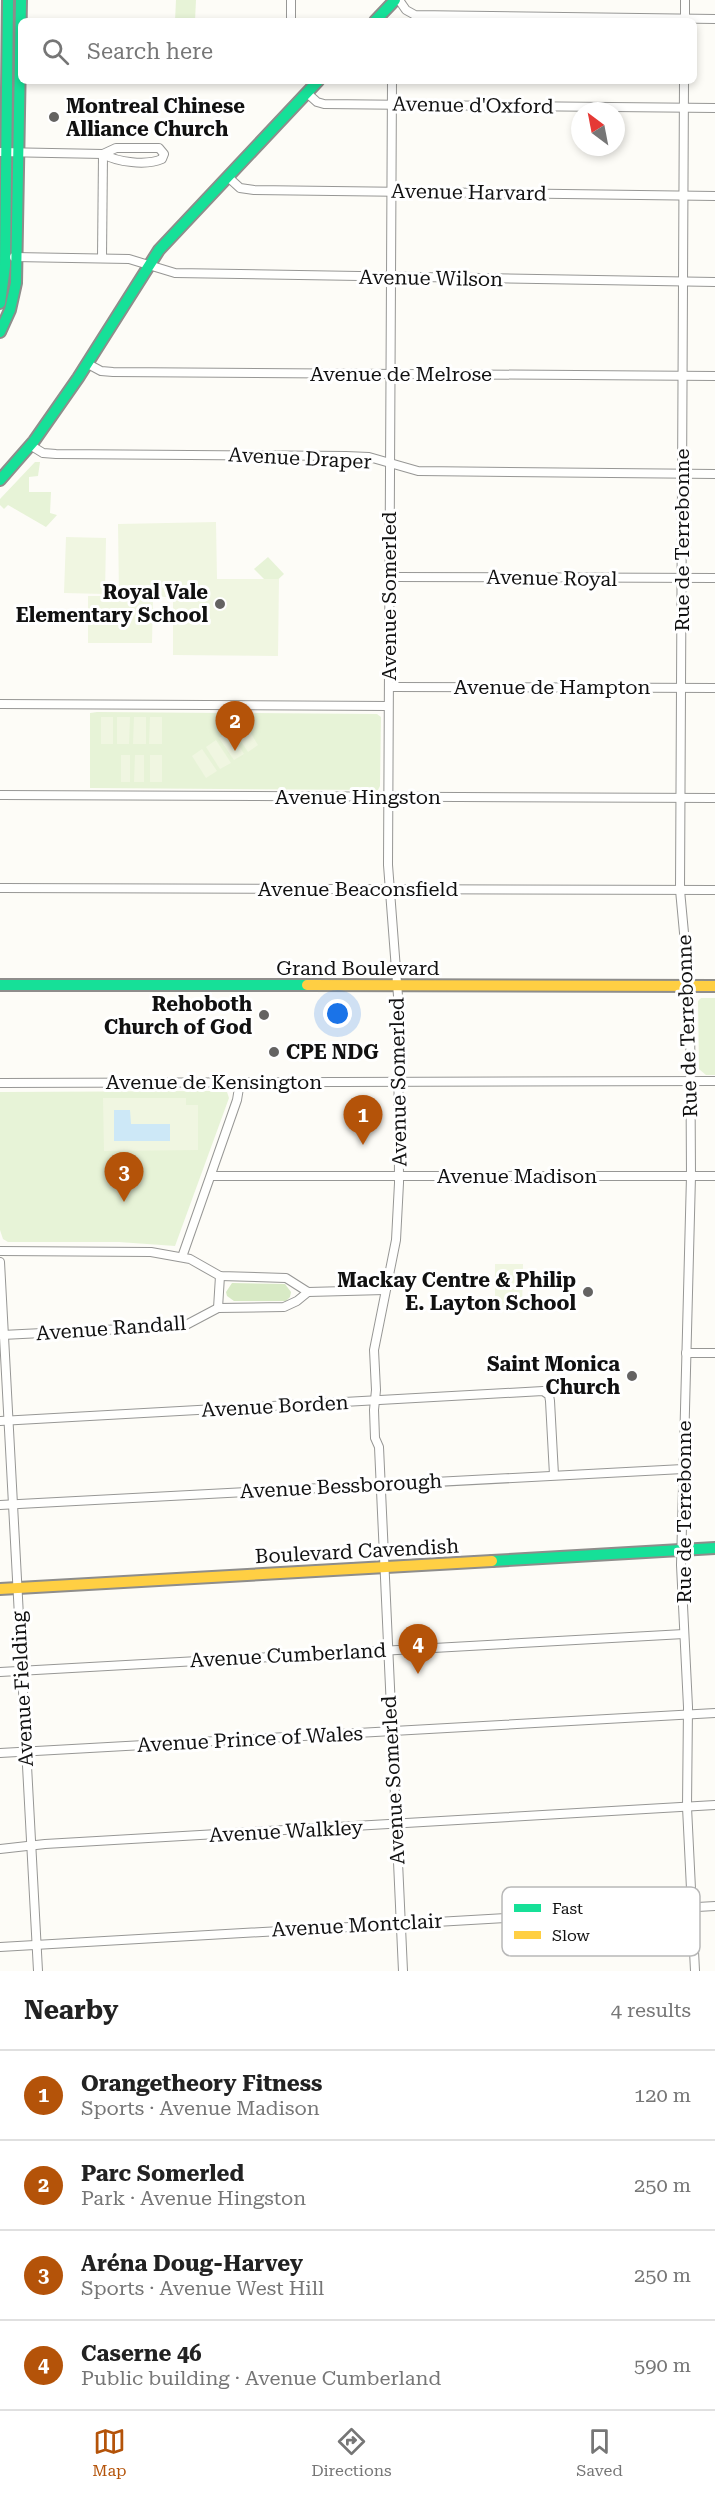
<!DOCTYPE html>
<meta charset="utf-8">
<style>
:root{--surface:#fff;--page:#f6f6f6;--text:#222;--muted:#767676;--line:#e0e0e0;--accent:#b45309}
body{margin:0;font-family:"Roboto Serif",serif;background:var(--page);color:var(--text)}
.compass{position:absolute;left:571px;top:102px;width:54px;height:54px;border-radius:50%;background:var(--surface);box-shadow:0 3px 9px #0003;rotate:328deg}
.you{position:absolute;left:338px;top:1014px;width:21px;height:21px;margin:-15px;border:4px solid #fff;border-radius:50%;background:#1a73e8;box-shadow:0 0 0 9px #1a73e833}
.badge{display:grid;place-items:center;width:39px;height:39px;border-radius:50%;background:var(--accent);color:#fff;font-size:20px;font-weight:700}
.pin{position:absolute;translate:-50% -50px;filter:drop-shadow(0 2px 3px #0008)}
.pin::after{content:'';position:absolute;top:32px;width:21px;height:18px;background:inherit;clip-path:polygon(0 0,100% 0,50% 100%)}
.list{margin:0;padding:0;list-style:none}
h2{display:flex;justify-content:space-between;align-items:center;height:78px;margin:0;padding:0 24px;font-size:26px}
h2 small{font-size:20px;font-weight:400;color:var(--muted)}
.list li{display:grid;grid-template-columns:39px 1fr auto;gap:18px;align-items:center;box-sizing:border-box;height:90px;padding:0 24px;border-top:2px solid var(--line)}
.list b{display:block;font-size:22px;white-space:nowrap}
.list p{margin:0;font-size:20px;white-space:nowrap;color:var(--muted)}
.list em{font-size:20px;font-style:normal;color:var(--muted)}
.icon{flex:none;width:33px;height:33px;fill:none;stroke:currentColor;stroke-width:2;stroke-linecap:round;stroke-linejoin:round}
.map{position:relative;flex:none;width:715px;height:1971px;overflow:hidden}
.search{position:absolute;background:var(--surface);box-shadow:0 3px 9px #0003;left:18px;right:18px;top:18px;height:66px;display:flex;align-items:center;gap:15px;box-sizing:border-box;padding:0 21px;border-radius:9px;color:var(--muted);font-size:22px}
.sheet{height:438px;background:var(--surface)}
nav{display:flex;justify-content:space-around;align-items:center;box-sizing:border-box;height:84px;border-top:2px solid var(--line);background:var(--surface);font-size:16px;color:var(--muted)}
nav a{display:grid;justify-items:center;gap:3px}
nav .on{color:var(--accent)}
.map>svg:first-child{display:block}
.green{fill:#e7f3d7}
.forest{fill:#d8eac5}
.pitch{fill:#f0f6e1}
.water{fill:#cde8f7}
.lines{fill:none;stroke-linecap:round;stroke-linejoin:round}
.street-casing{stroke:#979795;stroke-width:10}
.fast-casing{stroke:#8e8d8b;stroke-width:14}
.slow-casing{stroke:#8e8d8b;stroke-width:14}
.street{stroke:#fffffe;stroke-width:8}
.fast{stroke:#16e098;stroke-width:10}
.slow{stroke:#ffcf43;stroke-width:10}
.poi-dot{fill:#646362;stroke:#fff;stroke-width:2}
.labels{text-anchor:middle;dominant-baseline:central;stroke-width:6;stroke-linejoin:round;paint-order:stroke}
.street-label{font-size:20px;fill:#111;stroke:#fff}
.poi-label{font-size:20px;font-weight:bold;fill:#111;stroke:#fff;text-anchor:end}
.key{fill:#fff;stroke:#b8b8b8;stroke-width:1.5}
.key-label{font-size:16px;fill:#111}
</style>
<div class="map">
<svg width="715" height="1971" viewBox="0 0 715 1971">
<rect width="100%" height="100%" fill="#fdfcf7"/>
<g class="green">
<path d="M176,0H196L195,21H175Z"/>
<path d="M35,462H40L38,476L29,477V492H51L50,513L57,515L46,527L8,505L4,509L0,505V499Z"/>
<path d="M268,557L284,574L271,586L254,569Z"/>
<path d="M97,712L377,714L381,717L380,786L378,790L90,788V713Z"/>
<path d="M701,998H715V1075H706L699,1069L698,1001Z"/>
<path d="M222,1091L227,1092L229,1098L175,1246L119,1242H8L3,1239L0,1230V1092Z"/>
</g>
<path class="forest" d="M232,1283L285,1284L291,1292L290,1297L286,1301H234L227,1296L226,1292Z"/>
<g class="pitch">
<path d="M216,522L217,579H279L278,656L173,655V597H153L152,643H88V596H119L118,524Z"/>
<path d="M66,537L106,538L105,594L64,593Z"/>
<rect x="101" y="717" width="12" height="27"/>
<path d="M117,717H130L129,744H117Z"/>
<path d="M134,717H146V744H133Z"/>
<path d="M150,717H162V744H149Z"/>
<path d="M244,722L258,745L248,752L233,729Z"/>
<path d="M230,731L244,754L234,760L219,738Z"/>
<path d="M216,740L231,763L220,769L206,747Z"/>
<path d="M202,749L217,771L206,778L192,756Z"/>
<rect x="121" y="755" width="9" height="27"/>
<path d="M135,755H144V782H134Z"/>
<rect x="150" y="755" width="12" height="27"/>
<path d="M103,1098H186V1105H198V1150L104,1151Z"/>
<path d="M495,1264H523L522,1310H495Z"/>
</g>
<path class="water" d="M114,1110H130L131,1124H170V1141H114Z"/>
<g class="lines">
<g class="street-casing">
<g id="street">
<path d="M399,0L406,10L415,15L715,19"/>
<path d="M291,21V0"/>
<path d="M685,21V0"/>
<path d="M392,81L388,865L398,996L399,1183L396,1240L374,1350L376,1390L374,1410L375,1438L379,1447L403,1971"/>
<path d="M684,81L680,890L690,997L691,1176L681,1565L688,1707L687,1807L695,1971"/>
<path d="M307,93L317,102L324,104L715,108"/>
<path d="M0,152L103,154L116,148H159L164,154L162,159C146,166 117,162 103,154"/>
<path d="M228,177L240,188L254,190L715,196"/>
<path d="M14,257L129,259L175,273L715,282"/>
<path d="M102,258L103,154"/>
<path d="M88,364L101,371L113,372L715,376"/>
<path d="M30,445L43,453L56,454L346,456L369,457L418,471L715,474"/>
<path d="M390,577L715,578"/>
<path d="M389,687L715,688"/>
<path d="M0,704L388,706"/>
<path d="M0,795L715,798"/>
<path d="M0,888L715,890"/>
<path d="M0,1083L715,1081"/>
<path d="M211,1176H715"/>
<path d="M0,1251L151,1252L190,1259L220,1276L286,1278L308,1292L385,1290"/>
<path d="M182,1257L237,1100L240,1082"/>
<path d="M0,1262L38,1971"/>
<path d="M218,1308L220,1276"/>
<path d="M2,1335L184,1326L218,1308L284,1307L297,1301L308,1292"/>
<path d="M686,1353H715"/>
<path d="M0,1421L543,1391L549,1395L550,1401L554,1475"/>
<path d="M0,1505L683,1469"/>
<path d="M0,1672L684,1634"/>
<path d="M0,1753L715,1713"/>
<path d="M0,1849L45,1844L715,1805"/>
<path d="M0,1947L715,1906"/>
</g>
</g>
<g class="fast-casing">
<g id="fast">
<path d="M375,21L395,0"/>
<path d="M0,303L5,266L8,0"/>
<path d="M0,332L10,310L16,283L21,0"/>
<path d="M0,480L34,441L78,378L159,250L318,81"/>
<path d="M0,985H307"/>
<path d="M492,1561L715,1548"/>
</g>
</g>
<g class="slow-casing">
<g id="slow">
<path d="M307,985L715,986"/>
<path d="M0,1589L492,1561"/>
</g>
</g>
<use href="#street" class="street"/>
<use href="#fast" class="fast"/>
<use href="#slow" class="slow"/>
</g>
<g class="poi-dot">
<circle cx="54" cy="117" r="6"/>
<circle cx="220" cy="604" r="6"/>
<circle cx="264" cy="1015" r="6"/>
<circle cx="274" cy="1052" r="6"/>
<circle cx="588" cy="1292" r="6"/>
<circle cx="632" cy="1376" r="6"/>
</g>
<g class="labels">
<g class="street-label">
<text transform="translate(473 105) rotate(1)">Avenue d'Oxford</text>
<text transform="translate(469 192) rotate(1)">Avenue Harvard</text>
<text transform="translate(431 278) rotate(1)">Avenue Wilson</text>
<text x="401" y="374">Avenue de Melrose</text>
<text transform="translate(300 458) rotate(3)">Avenue Draper</text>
<text transform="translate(682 540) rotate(-90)">Rue de Terrebonne</text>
<text transform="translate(552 578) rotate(1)">Avenue Royal</text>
<text transform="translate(389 596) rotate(-90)">Avenue Somerled</text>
<text x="552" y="687">Avenue de Hampton</text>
<text x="358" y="797">Avenue Hingston</text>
<text x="358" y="889">Avenue Beaconsfield</text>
<text x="358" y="968">Grand Boulevard</text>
<text transform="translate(687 1026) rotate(-92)">Rue de Terrebonne</text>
<text x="214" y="1082">Avenue de Kensington</text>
<text transform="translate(398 1082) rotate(-91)">Avenue Somerled</text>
<text x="517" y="1176">Avenue Madison</text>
<text transform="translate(111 1328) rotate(-4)">Avenue Randall</text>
<text transform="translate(275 1406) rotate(-3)">Avenue Borden</text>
<text transform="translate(341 1486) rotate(-3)">Avenue Bessborough</text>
<text transform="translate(684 1512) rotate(-90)">Rue de Terrebonne</text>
<text transform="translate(357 1551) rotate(-3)">Boulevard Cavendish</text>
<text transform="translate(288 1655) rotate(-3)">Avenue Cumberland</text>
<text transform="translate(22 1689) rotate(-93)">Avenue Fielding</text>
<text transform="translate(250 1739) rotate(-3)">Avenue Prince of Wales</text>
<text transform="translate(393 1780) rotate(-93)">Avenue Somerled</text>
<text transform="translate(286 1831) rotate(-3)">Avenue Walkley</text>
<text transform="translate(357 1925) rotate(-3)">Avenue Montclair</text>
</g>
<g class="poi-label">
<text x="66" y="106" text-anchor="start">Montreal Chinese<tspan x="66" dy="23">Alliance Church</tspan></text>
<text x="208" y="592">Royal Vale<tspan x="208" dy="23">Elementary School</tspan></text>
<text x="252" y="1004">Rehoboth<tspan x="252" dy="23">Church of God</tspan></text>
<text x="286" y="1052" text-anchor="start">CPE NDG</text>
<text x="576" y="1280">Mackay Centre &amp; Philip<tspan x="576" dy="23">E. Layton School</tspan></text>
<text x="620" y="1364">Saint Monica<tspan x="620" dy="23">Church</tspan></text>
</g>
</g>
<rect x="502" y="1887" width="198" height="69" rx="9" class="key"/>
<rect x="514" y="1904" width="27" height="8" fill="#16e098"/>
<rect x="514" y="1931" width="27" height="8" fill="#ffcf43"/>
<g class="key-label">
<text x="552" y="1914">Fast</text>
<text x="552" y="1941">Slow</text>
</g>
</svg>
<svg class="compass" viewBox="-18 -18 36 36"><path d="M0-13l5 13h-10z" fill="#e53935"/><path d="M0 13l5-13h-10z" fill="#767676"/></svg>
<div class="you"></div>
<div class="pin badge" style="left:363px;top:1145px">1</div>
<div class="pin badge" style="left:235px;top:751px">2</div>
<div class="pin badge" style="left:124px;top:1202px">3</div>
<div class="pin badge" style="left:418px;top:1674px">4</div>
<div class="search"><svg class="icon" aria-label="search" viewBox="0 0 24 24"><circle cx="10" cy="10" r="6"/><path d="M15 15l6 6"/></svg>Search here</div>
</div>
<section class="sheet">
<h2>Nearby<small>4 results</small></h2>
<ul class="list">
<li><span class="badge">1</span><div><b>Orangetheory Fitness</b><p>Sports · Avenue Madison</p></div><em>120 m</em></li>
<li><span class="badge">2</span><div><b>Parc Somerled</b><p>Park · Avenue Hingston</p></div><em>250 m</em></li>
<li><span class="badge">3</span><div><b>Aréna Doug-Harvey</b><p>Sports · Avenue West Hill</p></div><em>250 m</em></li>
<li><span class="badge">4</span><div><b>Caserne 46</b><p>Public building · Avenue Cumberland</p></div><em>590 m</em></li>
</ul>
</section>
<nav>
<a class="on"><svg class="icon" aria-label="map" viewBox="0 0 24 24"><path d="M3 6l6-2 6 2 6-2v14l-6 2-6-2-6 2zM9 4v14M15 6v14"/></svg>Map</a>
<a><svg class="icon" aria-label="directions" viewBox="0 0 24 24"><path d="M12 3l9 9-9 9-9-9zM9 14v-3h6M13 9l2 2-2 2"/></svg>Directions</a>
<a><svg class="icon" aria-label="saved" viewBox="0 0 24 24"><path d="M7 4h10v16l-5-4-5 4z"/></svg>Saved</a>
</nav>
